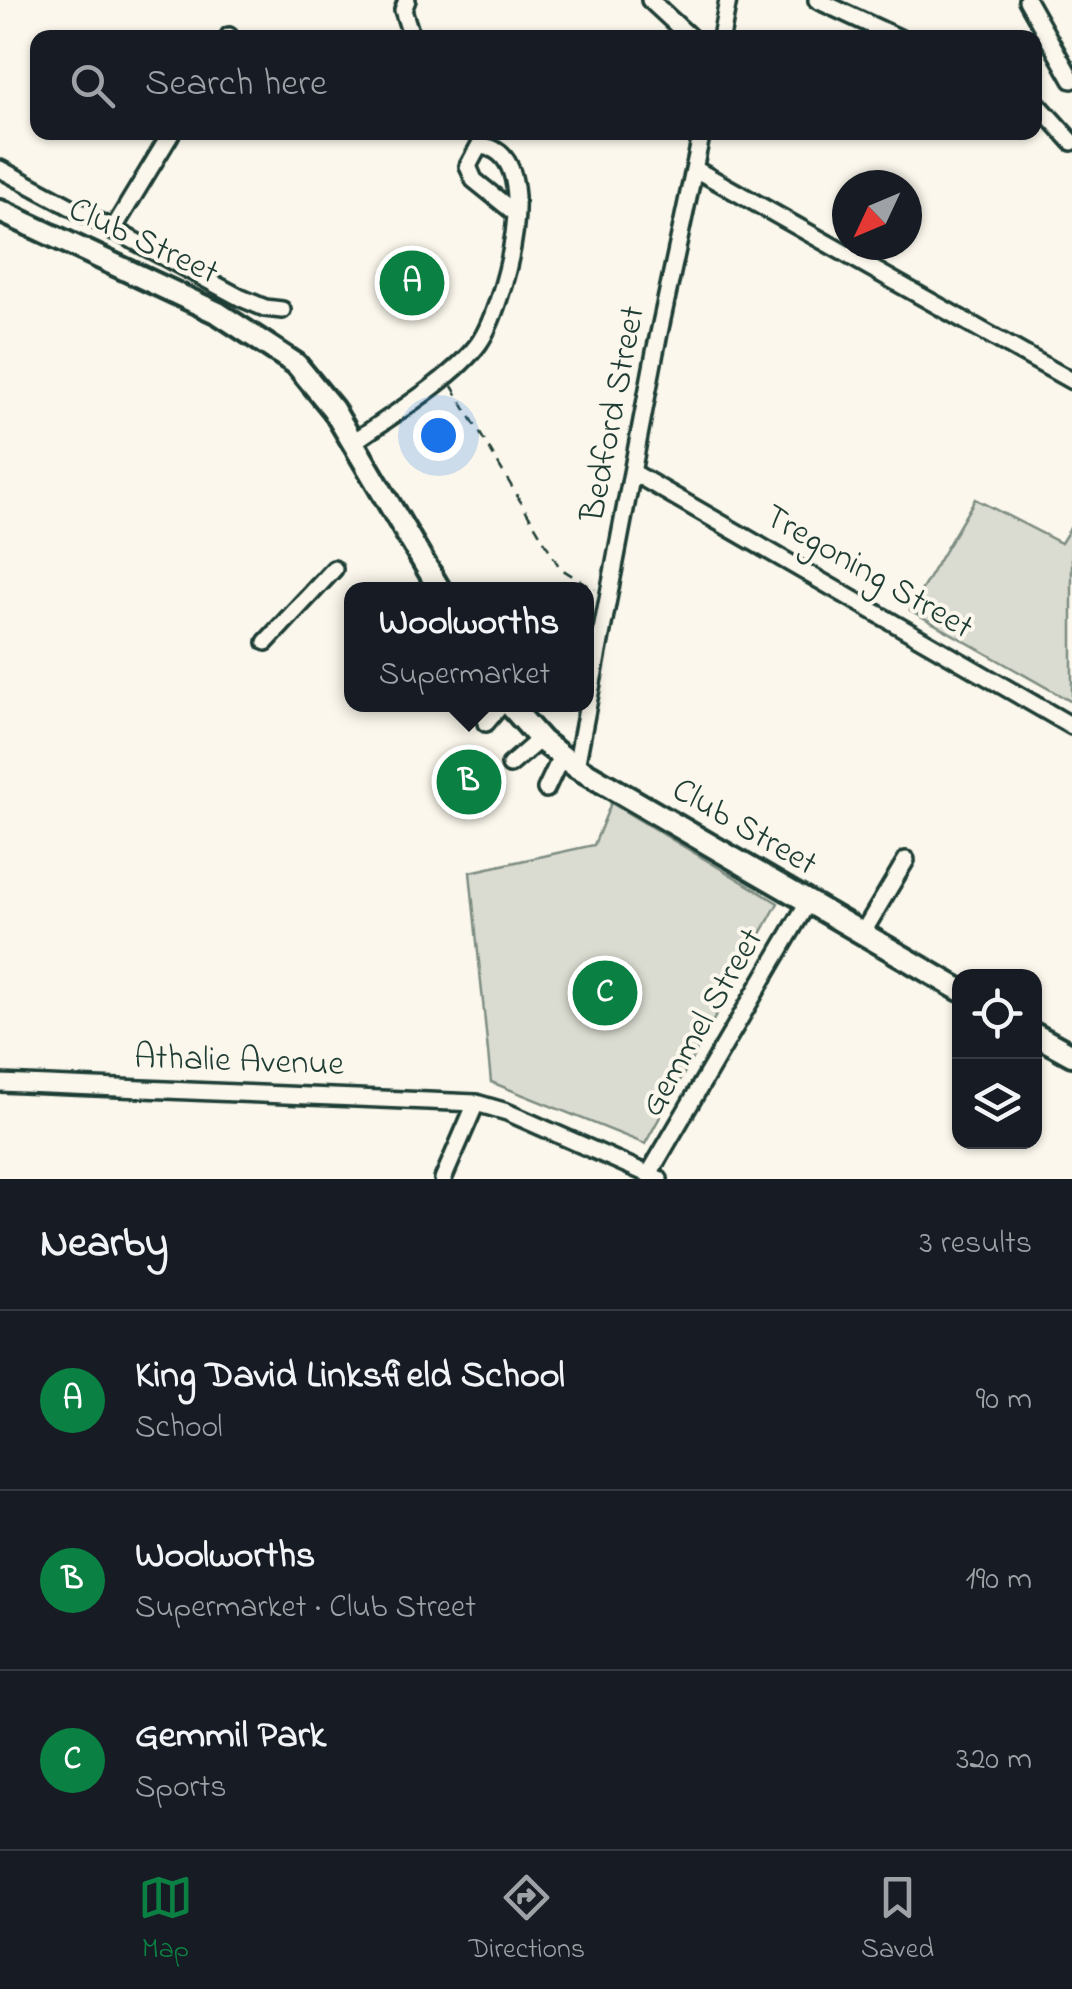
<!DOCTYPE html>
<meta charset="utf-8">
<style>
:root{--surface:#171b24;--page:#20242c;--text:#f1f3f6;--muted:#9ea1a6;--line:#363941;--accent:#0b8043}
body{margin:0;font-family:"Indie Flower",sans-serif;background:var(--page);color:var(--text)}
.controls{position:absolute;right:30px;bottom:30px;display:grid;overflow:hidden;border-radius:20px;box-shadow:0 2px 8px #0004}
.controls button{width:90px;height:90px;display:grid;place-items:center;padding:0;border:0;border-bottom:2px solid var(--line);background:var(--surface);color:var(--text);font:50px sans-serif}
.compass{position:absolute;left:832px;top:170px;width:90px;height:90px;border-radius:50%;background:var(--surface);box-shadow:0 2px 8px #0004;rotate:226deg}
.you{position:absolute;left:438px;top:435px;width:35px;height:35px;margin:-25px;border:8px solid #fff;border-radius:50%;background:#1a73e8;box-shadow:0 0 0 15px #1a73e833}
.badge{display:grid;place-items:center;width:65px;height:65px;border-radius:50%;background:var(--accent);color:#fff;font-size:32px;font-weight:700}
.pin{position:absolute;translate:-50% -50%;border:5px solid #fff;box-shadow:0 2px 10px #0006}
.popup{position:absolute;left:344px;top:582px;width:250px;height:130px;box-sizing:border-box;display:grid;place-content:center;border-radius:20px;background:var(--surface);filter:drop-shadow(0 2px 8px #0005);font-size:32px;white-space:nowrap;color:var(--muted)}
.popup b{font-size:38px;color:var(--text)}
.popup::after{content:'';position:absolute;left:50%;top:100%;margin-left:-20px;border:20px solid transparent;border-top-color:var(--surface)}
.list{margin:0;padding:0;list-style:none}
h2{display:flex;justify-content:space-between;align-items:center;height:130px;margin:0;padding:0 40px;font-size:42px}
h2 small{font-size:32px;font-weight:400;color:var(--muted)}
.list li{display:grid;grid-template-columns:65px 1fr auto;gap:30px;align-items:center;box-sizing:border-box;height:180px;padding:0 40px;border-top:2px solid var(--line)}
.list b{display:block;font-size:38px;white-space:nowrap}
.list p{margin:0;font-size:32px;white-space:nowrap;color:var(--muted)}
.list em{font-size:32px;font-style:normal;color:var(--muted)}
.icon{flex:none;width:55px;height:55px;fill:none;stroke:currentColor;stroke-width:2;stroke-linecap:round;stroke-linejoin:round}
.map{position:relative;flex:none;width:1072px;height:1179px;overflow:hidden}
.search{position:absolute;background:var(--surface);box-shadow:0 2px 8px #0004;left:30px;right:30px;top:30px;height:110px;display:flex;align-items:center;gap:25px;box-sizing:border-box;padding:0 35px;border-radius:20px;color:var(--muted);font-size:38px}
.sheet{height:670px;background:var(--surface)}
nav{display:flex;justify-content:space-around;align-items:center;box-sizing:border-box;height:140px;border-top:2px solid var(--line);background:var(--surface);font-size:28px;color:var(--muted)}
nav a{display:grid;justify-items:center;gap:5px}
nav .on{color:var(--accent)}
.map>svg:first-child{display:block}
.green{fill:#dbdcd1;stroke:#7d8c82;stroke-width:2.5}
.lines{fill:none;stroke-linecap:round;stroke-linejoin:round}
.minor-casing{stroke:#1f3d34;stroke-width:22}
.major-casing{stroke:#1f3d34;stroke-width:28}
.path{stroke:#1f3d34;stroke-width:2.5;stroke-dasharray:10 8;stroke-linecap:butt}
.minor{stroke:#fbf7ec;stroke-width:15}
.major{stroke:#fbf7ec;stroke-width:20}
.labels{text-anchor:middle;dominant-baseline:central;stroke-width:8;stroke-linejoin:round;paint-order:stroke}
.street-label{font-size:35px;fill:#1f3d34;stroke:#fbf7ec}
</style>
<div class="map">
<svg width="1072" height="1179" viewBox="0 0 1072 1179">
<rect width="100%" height="100%" fill="#fbf7ec"/>
<filter id="ink" filterUnits="userSpaceOnUse"><feTurbulence type="fractalNoise" baseFrequency=".01" numOctaves="2"/><feDisplacementMap in="SourceGraphic" scale="20" xChannelSelector="R" yChannelSelector="G"/><feConvolveMatrix kernelMatrix="1 2 1 2 8 2 1 2 1" color-interpolation-filters="sRGB"/></filter>
<g filter="url(#ink)">
<g class="green">
<path d="M975,499L1061,543L1072,525V702L910,610Z"/>
<path d="M611,803L778,903L645,1144L491,1082L470,872L594,845Z"/>
</g>
<g class="lines">
<g class="minor-casing">
<g id="minor">
<path d="M407,0L403,10L412,38"/>
<path d="M650,0L691,38"/>
<path d="M817,0L899,38"/>
<path d="M1027,0L1072,80"/>
<path d="M228,38L229,36"/>
<path d="M721,38L728,0"/>
<path d="M1034,100L1072,142"/>
<path d="M0,169L241,298L265,308L282,310"/>
<path d="M695,169L1072,381"/>
<path d="M112,231L172,132"/>
<path d="M352,443C389,417 454,378 479,343C503,309 549,148 479,146L468,166L474,180L515,213"/>
<path d="M634,473L1072,726"/>
<path d="M266,642L334,569"/>
<path d="M486,723L502,704"/>
<path d="M510,765L540,739"/>
<path d="M576,767L655,352L702,132"/>
<path d="M546,789L561,757"/>
<path d="M862,934L906,860"/>
<path d="M0,1083L476,1103L507,1112L659,1179"/>
<path d="M649,1174L808,902"/>
<path d="M443,1179L476,1103"/>
</g>
</g>
<g class="major-casing">
<g id="major">
<path d="M0,211L218,313L296,364L333,409L440,590"/>
<path d="M509,704L542,741L576,767L960,990"/>
<path d="M1034,1034L1072,1055"/>
</g>
</g>
<path class="path" d="M452,386L560,568L595,590"/>
<use href="#minor" class="minor"/>
<use href="#major" class="major"/>
</g>
</g>
<g class="labels">
<g class="street-label">
<text transform="translate(143 242) rotate(25)">Club Street</text>
<text transform="translate(614 414) rotate(-79)">Bedford Street</text>
<text transform="translate(868 573) rotate(30)">Tregoning Street</text>
<text transform="translate(744 828) rotate(30)">Club Street</text>
<text transform="translate(703 1023) rotate(-60)">Gemmel Street</text>
<text transform="translate(239 1062) rotate(2)">Athalie Avenue</text>
</g>
</g>
</svg>
<div class="controls">
<button><svg class="icon" aria-label="locate" viewBox="0 0 24 24"><circle cx="12" cy="12" r="6"/><path d="M12 2v4M12 18v4M2 12h4M18 12h4"/></svg></button>
<button><svg class="icon" aria-label="layers" viewBox="0 0 24 24"><path d="M12 4l9 5-9 5-9-5zM3 14l9 5 9-5"/></svg></button>
</div>
<svg class="compass" viewBox="-18 -18 36 36"><path d="M0-13l5 13h-10z" fill="#e53935"/><path d="M0 13l5-13h-10z" fill="#9ea1a6"/></svg>
<div class="you"></div>
<div class="pin badge" style="left:412px;top:283px">A</div>
<div class="pin badge" style="left:469px;top:782px">B</div>
<div class="popup"><b>Woolworths</b>Supermarket</div>
<div class="pin badge" style="left:605px;top:993px">C</div>
<div class="search"><svg class="icon" aria-label="search" viewBox="0 0 24 24"><circle cx="10" cy="10" r="6"/><path d="M15 15l6 6"/></svg>Search here</div>
</div>
<section class="sheet">
<h2>Nearby<small>3 results</small></h2>
<ul class="list">
<li><span class="badge">A</span><div><b>King David Linksfield School</b><p>School</p></div><em>90 m</em></li>
<li><span class="badge">B</span><div><b>Woolworths</b><p>Supermarket · Club Street</p></div><em>190 m</em></li>
<li><span class="badge">C</span><div><b>Gemmil Park</b><p>Sports</p></div><em>320 m</em></li>
</ul>
</section>
<nav>
<a class="on"><svg class="icon" aria-label="map" viewBox="0 0 24 24"><path d="M3 6l6-2 6 2 6-2v14l-6 2-6-2-6 2zM9 4v14M15 6v14"/></svg>Map</a>
<a><svg class="icon" aria-label="directions" viewBox="0 0 24 24"><path d="M12 3l9 9-9 9-9-9zM9 14v-3h6M13 9l2 2-2 2"/></svg>Directions</a>
<a><svg class="icon" aria-label="saved" viewBox="0 0 24 24"><path d="M7 4h10v16l-5-4-5 4z"/></svg>Saved</a>
</nav>
